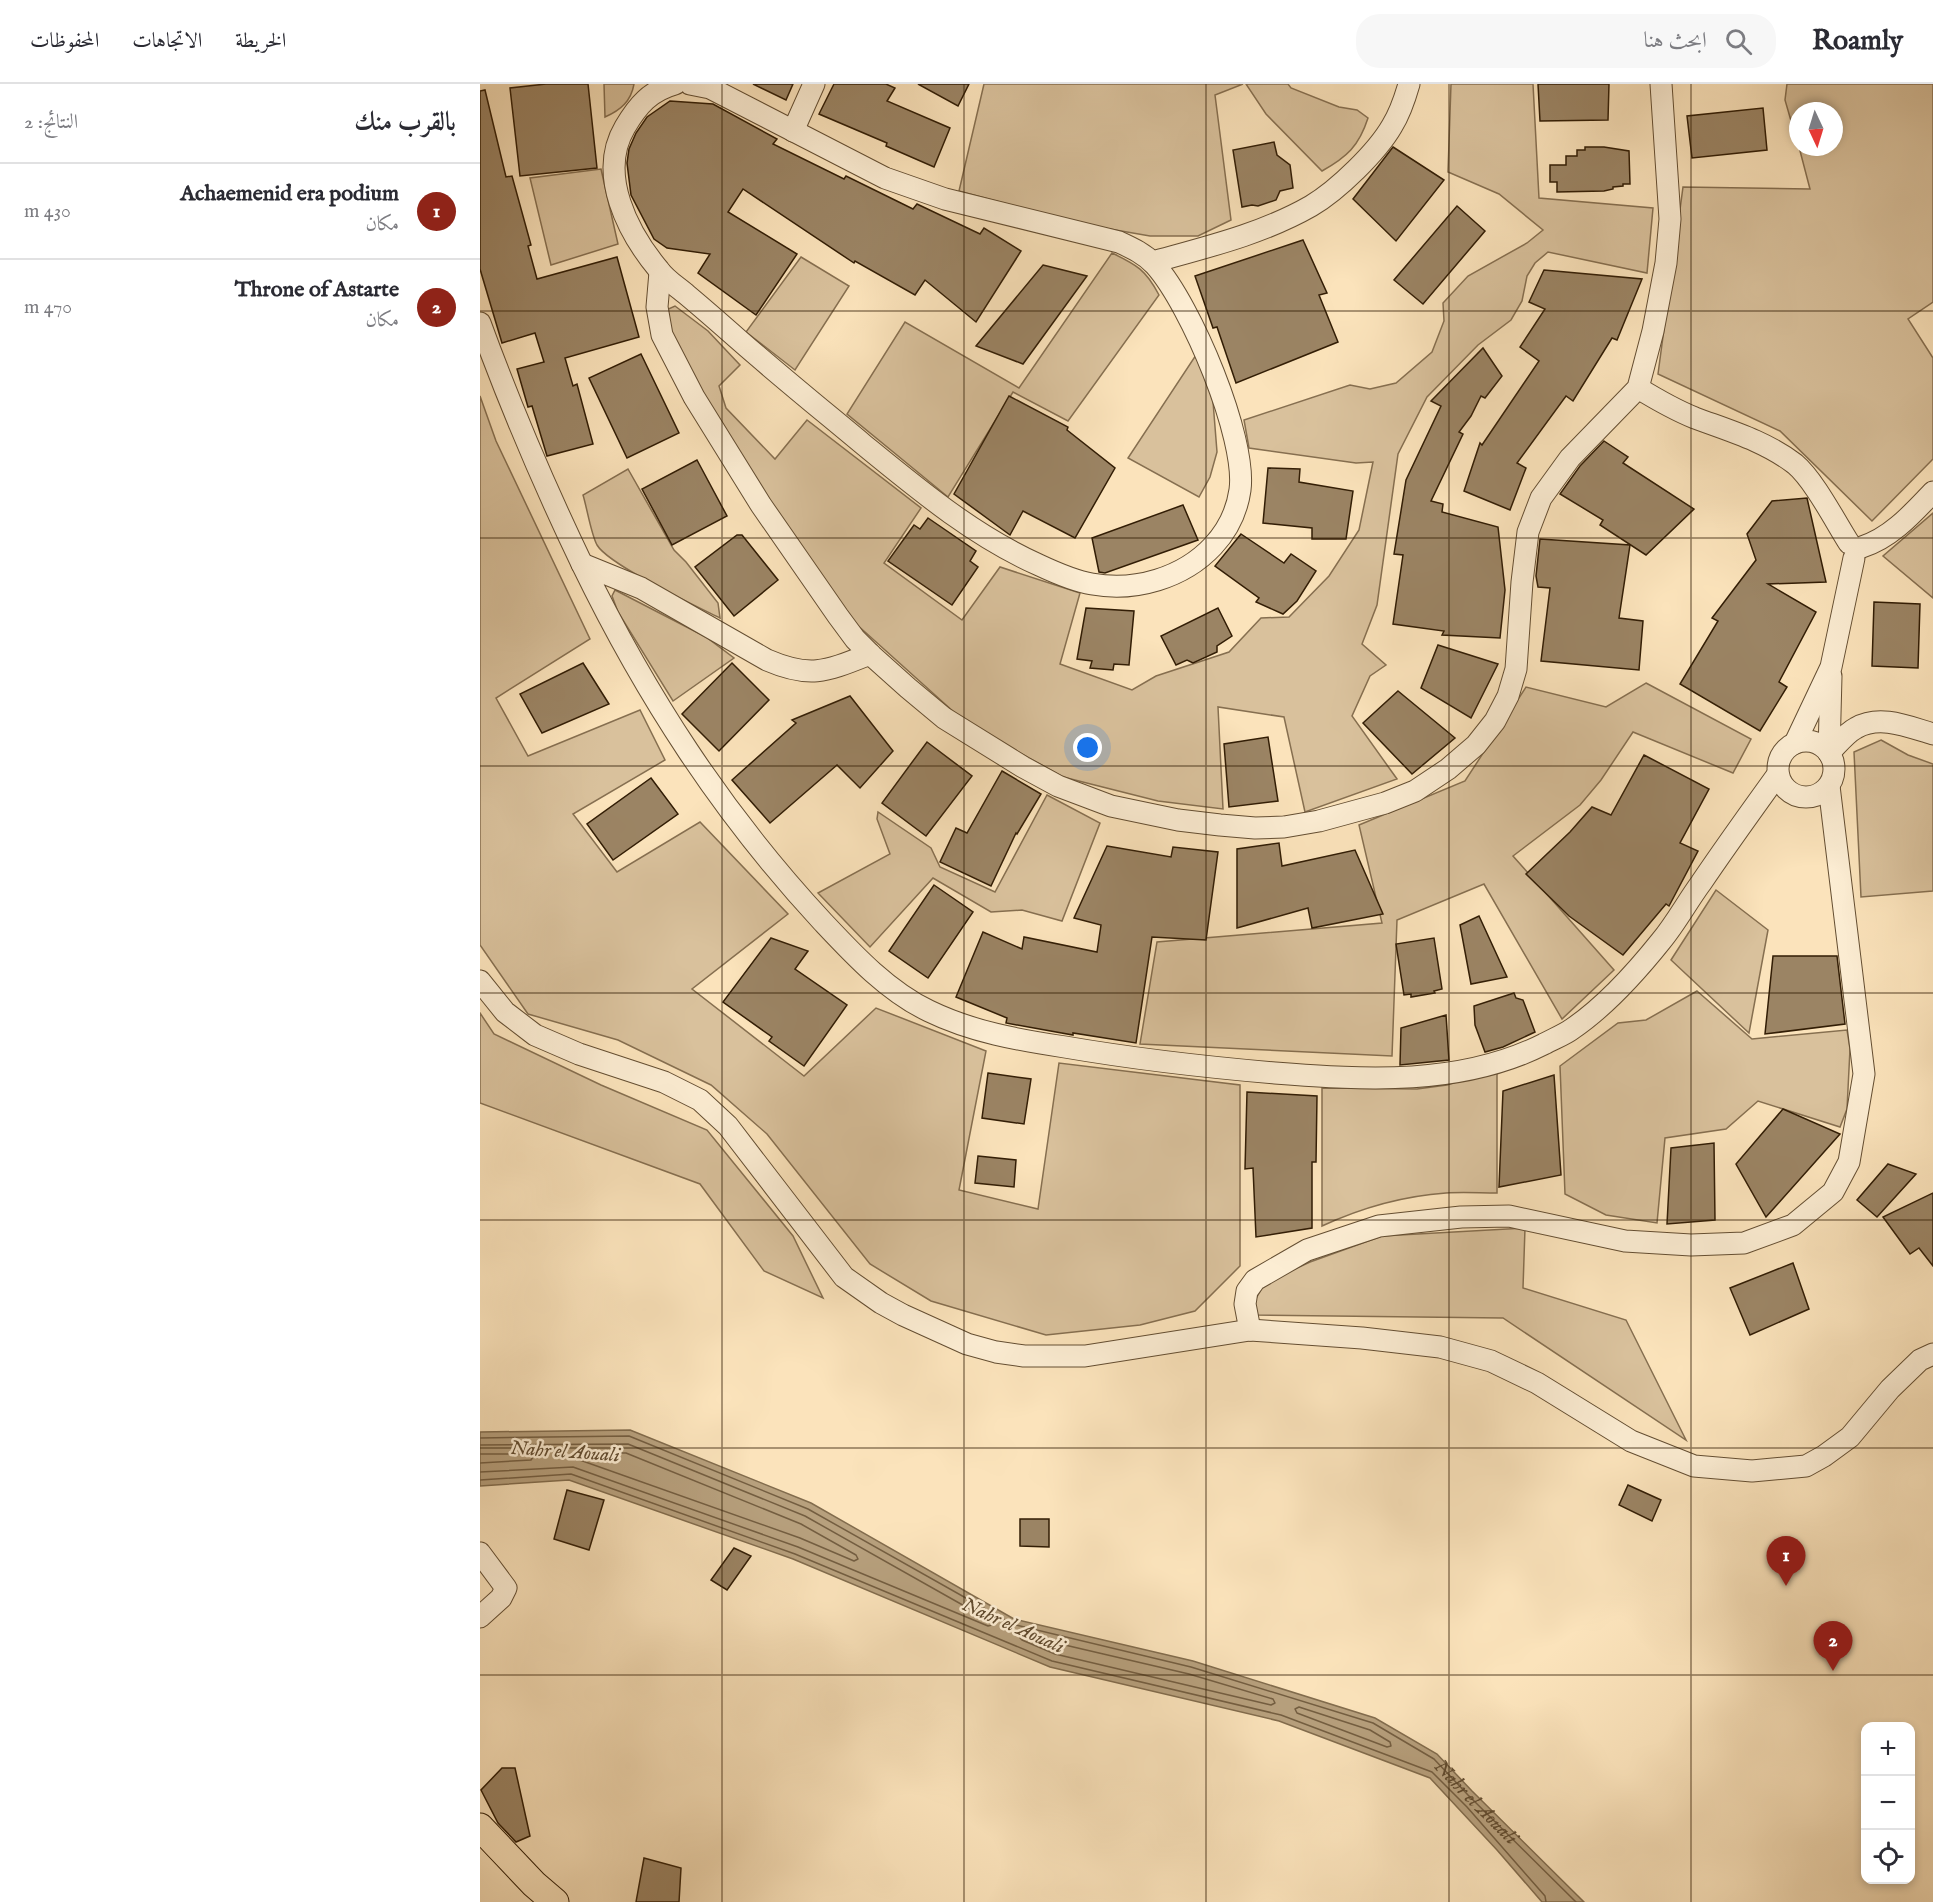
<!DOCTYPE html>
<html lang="ar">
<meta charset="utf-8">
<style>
:root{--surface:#fff;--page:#f7f7f7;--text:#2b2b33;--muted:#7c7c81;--line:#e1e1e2;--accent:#8f2418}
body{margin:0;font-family:"IM FELL English",Amiri,serif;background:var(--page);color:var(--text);direction:rtl}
.controls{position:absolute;right:18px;bottom:18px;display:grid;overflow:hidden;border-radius:12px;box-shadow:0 3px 9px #0003}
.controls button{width:54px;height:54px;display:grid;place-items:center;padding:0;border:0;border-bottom:2px solid var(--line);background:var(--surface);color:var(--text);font:30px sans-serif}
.compass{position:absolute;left:1309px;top:18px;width:54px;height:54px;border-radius:50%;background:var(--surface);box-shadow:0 3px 9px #0003;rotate:176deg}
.you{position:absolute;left:608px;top:664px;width:21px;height:21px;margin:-15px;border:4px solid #fff;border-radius:50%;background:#1a73e8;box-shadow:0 0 0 9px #1a73e833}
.badge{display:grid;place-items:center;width:39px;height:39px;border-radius:50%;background:var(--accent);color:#fff;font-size:20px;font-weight:700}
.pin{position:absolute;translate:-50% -50px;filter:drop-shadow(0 2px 3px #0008)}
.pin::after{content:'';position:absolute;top:32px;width:21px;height:18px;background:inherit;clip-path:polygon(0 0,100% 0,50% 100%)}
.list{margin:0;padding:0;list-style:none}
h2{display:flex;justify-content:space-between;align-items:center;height:78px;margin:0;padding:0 24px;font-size:26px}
h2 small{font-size:20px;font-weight:400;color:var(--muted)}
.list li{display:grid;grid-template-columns:39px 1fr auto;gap:18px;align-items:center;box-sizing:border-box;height:96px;padding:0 24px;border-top:2px solid var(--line)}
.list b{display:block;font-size:22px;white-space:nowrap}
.list p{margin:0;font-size:20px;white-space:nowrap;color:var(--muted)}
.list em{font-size:20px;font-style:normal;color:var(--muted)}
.icon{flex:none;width:33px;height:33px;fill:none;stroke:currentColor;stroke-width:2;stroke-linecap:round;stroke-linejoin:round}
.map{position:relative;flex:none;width:1453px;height:1818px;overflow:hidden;direction:ltr}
header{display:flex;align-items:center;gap:36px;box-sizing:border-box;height:84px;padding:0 30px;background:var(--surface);border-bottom:2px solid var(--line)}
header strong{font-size:28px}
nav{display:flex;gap:33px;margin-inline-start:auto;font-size:21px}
.search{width:420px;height:54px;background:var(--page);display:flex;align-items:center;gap:15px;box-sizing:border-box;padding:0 21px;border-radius:24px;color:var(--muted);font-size:22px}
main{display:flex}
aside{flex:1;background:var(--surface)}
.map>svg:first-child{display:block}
.green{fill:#d9c19c;stroke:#866f50;stroke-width:1.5}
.water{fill:#b7a07d;stroke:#826c4d;stroke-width:1.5}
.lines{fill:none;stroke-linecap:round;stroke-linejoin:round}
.shore{stroke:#745e41;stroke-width:1.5}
.building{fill:#9b8464;stroke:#321d05;stroke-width:1.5}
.minor-casing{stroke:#644e32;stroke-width:23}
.major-casing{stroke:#321d05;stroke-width:29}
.minor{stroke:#fcedd3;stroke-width:21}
.major{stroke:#fbe3bb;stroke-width:27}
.grid{fill:none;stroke:#321d05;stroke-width:1.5;stroke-opacity:0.55}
.labels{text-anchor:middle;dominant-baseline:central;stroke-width:5;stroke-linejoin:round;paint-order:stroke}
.water-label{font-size:20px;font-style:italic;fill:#614b2f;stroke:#fcedd3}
</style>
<header>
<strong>Roamly</strong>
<div class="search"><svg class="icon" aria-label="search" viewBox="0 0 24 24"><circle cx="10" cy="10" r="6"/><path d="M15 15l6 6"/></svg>ابحث هنا</div>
<nav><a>الخريطة</a><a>الاتجاهات</a><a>المحفوظات</a></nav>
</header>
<main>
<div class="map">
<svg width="1453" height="1818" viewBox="0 0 1453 1818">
<rect width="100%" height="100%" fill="#fbe3bb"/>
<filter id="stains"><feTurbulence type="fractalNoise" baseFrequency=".00333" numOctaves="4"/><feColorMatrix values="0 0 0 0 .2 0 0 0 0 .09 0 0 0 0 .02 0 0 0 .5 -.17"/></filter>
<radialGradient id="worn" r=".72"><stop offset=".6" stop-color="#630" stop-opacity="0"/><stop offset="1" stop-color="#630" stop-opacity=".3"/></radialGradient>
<g class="green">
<path d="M124,0H154C151,17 141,26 125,33Z"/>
<path d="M504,0H763L735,11L751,136L718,152H670L601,140L479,107Z"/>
<path d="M766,0H808L811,4L859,23L877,26L888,34C879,62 867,73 842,87L786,30Z"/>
<path d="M971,0H1053L1059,114L1173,124L1167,189L1068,168L1055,179L1047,192L1042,217L1031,236L998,261L947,313L918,370L897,521L882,560L906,581L890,592L872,632L917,695L825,728L804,633L738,623L743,725L678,717L583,693L485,638L375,539L325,474L192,259L184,227L195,222L228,247L260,281L239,302L246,324L295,375L327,336L441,424L404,479L482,536L520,483L600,509L580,580L652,606L676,592L749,568L781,534L809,533L849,492L879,446L893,378L876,379L769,364L764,336L870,301L890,305L916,299L952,268L964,237L963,219L988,192L1047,159L1063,146L1019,110L968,88Z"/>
<path d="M1307,0H1453V218L1428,235L1453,274V375L1392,437L1300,347L1178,290L1203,103L1330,105L1319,63H1354V27H1318V61L1305,16Z"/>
<path d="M121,85L138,160L71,181L50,94Z"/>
<path d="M632,169C657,181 666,186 679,211L588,337L533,308L468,413L367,330L425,238L539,304Z"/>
<path d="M321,173L369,202L315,286L266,248Z"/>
<path d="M716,271L732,305L737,368L730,393L719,413L648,374Z"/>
<path d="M0,312L16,357L110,555L16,614L48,672L160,626L185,676L93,730L137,788L220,738L308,830L212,905L324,992L396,924L506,967L479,1106L558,1125L579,979L760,1001V1182L715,1227L660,1241L566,1251L451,1217L390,1180L287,1050L231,1001L138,956L48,930L0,861Z"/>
<path d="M148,385L194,466L206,478L238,519L240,534C216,522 129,481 117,461C111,450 107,424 103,411Z"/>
<path d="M1453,429V514L1403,472Z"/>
<path d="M135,506L226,553L254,574L193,617L138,528L132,512Z"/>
<path d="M1166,599L1271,655L1253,689L1153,648L1121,696L1100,721L1033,772L1134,886L1082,935L1004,800L917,836L912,972L660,960L677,858L902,839L879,741L985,697L1046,603L1126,623Z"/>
<path d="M1401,656L1428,671L1453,680V807L1381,813L1374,668Z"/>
<path d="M567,711L620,739L582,837L542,826L511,828L453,794L390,863L338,809L410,770L397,735L398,728L451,764L460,783L515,808Z"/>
<path d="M1236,806L1288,846L1269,949L1191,876Z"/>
<path d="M1217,907L1272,955L1367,946L1370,965L1367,1025L1360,1043L1278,1017L1246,1045L1185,1054L1177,1139L1126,1131L1085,1110L1080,982L1138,939L1166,936Z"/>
<path d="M0,929L14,950L121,1001L227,1046L313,1152L343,1214L284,1187L220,1100L0,1019Z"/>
<path d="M1017,985V1109C1000,1109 983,1108 966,1109C923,1112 881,1124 842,1142V1004L937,1005L967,1001Z"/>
<path d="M1045,1144L1043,1204L1146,1236L1206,1356L1023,1234L776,1231L775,1216L782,1204L791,1196L830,1178L902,1152Z"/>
</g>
<path class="water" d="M150,1346L331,1419L534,1535L713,1577L895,1634L957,1670L992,1707L1104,1818H1062L1017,1766L950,1694L799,1637L570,1583L313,1475L89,1396L0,1402V1348Z"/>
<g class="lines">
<g class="shore">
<path id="s1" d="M0,1354L149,1352L328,1425L532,1540L711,1583L893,1639L954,1675L988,1711L1096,1818"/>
<path d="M0,1361L148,1360L325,1432L511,1537L512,1541L508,1542L318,1463L93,1383L0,1388"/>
<path d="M98,1369H146L321,1440L376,1471L378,1475L374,1477L320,1454L97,1375L95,1372Z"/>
<path d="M0,1370H50L53,1373L51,1376L0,1379"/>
<path d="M0,1396L91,1390L315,1470L572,1577L801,1631L952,1688L987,1723L1065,1812L1066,1818"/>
<path d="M542,1551L709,1590L793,1615L795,1619L791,1621L575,1570L542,1556L540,1554Z"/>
<path d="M819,1623L890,1646L910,1658L911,1662L907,1663L817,1629L815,1625Z"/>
</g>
</g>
<g class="building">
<path d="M66,0H108L117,84L40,92L30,4Z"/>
<path d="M273,0H313L306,16Z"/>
<path d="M354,0H406L415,4L407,17L470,44L454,83L406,62L407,59L339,30Z"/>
<path d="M438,0H489L478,22Z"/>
<path d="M1058,0H1129L1128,36L1060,37Z"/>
<path d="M5,6L26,93L32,92L51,161L48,162L57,195L137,173L159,253L85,274L93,302L97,300L113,360L67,372L52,322L48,323L37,285L64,278L55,249L22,259L0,185V7Z"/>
<path d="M190,17L233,20L297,55L293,60L364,95L366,92L433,125L437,120L500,150L504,144L541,167L496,238L445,196L435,211L375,177L374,179L263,105L248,128L317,170L276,231L218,189L230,170L187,164L174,155L151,111L147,79L149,65L156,49L167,33Z"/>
<path d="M1283,24L1287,66L1212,74L1207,32Z"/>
<path d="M794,58L797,71L810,81L813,104L800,107L796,116L778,122L772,121L762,123L753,66Z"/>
<path d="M913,63L964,96L916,157L873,115Z"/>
<path d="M1105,63H1124L1149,67L1150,100H1143V102L1133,103V105L1124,107L1077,108V98H1070V81H1086V72H1097V66H1105Z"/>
<path d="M977,122L1005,147L943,220L914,196Z"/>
<path d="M823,156L847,209L839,211L858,258L756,299L737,243L733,244L715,192Z"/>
<path d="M563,181L607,192L543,280L496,262Z"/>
<path d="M1064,186L1162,195L1137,256L1132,254L1093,317L1086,312L1037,379L1046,384L1030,426L984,407L1000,359L1002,361L1059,277L1040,263L1065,225L1049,218Z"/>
<path d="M1003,264L1022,292L1005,314L1001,312L991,332L979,348L983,350L951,417L963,420L962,428L1018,443L1025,506L1020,554L962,551L964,547L913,540L923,471L914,470L926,396L961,322L951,317Z"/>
<path d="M161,270L199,349L147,374L109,294Z"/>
<path d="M529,312L588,343L587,346L635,384L595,454L543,427L530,451L474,410Z"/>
<path d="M1124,357L1148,373L1143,379L1214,425L1166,471L1120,441L1123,436L1080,410L1100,382Z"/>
<path d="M217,376L247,432L192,461L162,405Z"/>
<path d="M788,384L820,385L819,398L873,407L866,455H832V444L783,439Z"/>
<path d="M1327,414L1346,498L1288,500L1336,528L1299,598L1307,603L1280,647L1200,600L1238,537L1232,534L1276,476L1267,450L1292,417Z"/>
<path d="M703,421L718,456L625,489L619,488L612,454Z"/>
<path d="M448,434L496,467L490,477L498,483L472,521L408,477L434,441L440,445Z"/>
<path d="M761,450L804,479L811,470L836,487L817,517L803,530L776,518L779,514L735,482Z"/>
<path d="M257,451H262L298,496L254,532L215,483Z"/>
<path d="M1060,455L1150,461L1139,534L1163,537L1159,586L1061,577L1070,504L1058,503L1056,492Z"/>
<path d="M1394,518L1440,520L1438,584L1392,582Z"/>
<path d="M606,524L654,527L649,581L634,580L633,586L610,584L612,577L597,575Z"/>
<path d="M738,524L752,552L737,562V568L713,579L707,576L696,581L681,552Z"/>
<path d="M958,561L1018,580L991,634L941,604Z"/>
<path d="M103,579L129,620L62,649L40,610Z"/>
<path d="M252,579L289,616L239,667L202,630Z"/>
<path d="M918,607L975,654L932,690L883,639Z"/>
<path d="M370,612L413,667L380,704L357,681L290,739L252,696L316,639L312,636Z"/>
<path d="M788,653L798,717L749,723L744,660Z"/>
<path d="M447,658L492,692L446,752L402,719Z"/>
<path d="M1164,671L1229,705L1200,759L1218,767L1189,822L1186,820L1143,871L1089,832L1046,790L1090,748L1112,723L1131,731Z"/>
<path d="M522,687L561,710L537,750L536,749L511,802L460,778L476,744L487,749Z"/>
<path d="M171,694L198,730L133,776L107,740Z"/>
<path d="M799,759L802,782L875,766L903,830L832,844L828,824L757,844V765Z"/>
<path d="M627,762L691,773L693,763L738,768L726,856L672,853L656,959L593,949V951L526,939L527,934L476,913L503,848L542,865L544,853L617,868L621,841L594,834Z"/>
<path d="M454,801L493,828L448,894L409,867Z"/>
<path d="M999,832L1027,893L991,900L980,841Z"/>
<path d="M291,854L328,867L315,885L367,921L324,982L289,957L292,953L243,918Z"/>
<path d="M954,854L962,905L954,907L955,909L931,913V910L924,911L916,860Z"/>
<path d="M1293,872H1357L1365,940L1285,950Z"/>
<path d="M1034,909L1036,914L1043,916L1055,948L1023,963L1005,968L995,941L994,922Z"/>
<path d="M966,931L969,976L920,981L921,944Z"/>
<path d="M508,989L551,995L544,1040L502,1034Z"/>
<path d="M1074,991L1081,1091L1019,1103L1023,1007Z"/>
<path d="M767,1008L837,1012L836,1078H832V1144L776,1153L773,1084L765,1085Z"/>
<path d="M1303,1025L1360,1050L1286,1133L1256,1080Z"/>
<path d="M1234,1059L1235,1136L1187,1140L1191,1064Z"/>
<path d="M498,1072L536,1076L534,1103L495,1099Z"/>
<path d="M1408,1080L1436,1090L1397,1133L1377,1116Z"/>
<path d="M1453,1109V1182L1439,1164L1430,1170L1403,1133Z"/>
<path d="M1313,1179L1329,1225L1270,1251L1250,1204Z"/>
<path d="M1148,1401L1181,1416L1172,1437L1139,1421Z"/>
<path d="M87,1406L124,1416L109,1466L74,1455Z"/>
<path d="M540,1435H569V1463L540,1462Z"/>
<path d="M254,1464L271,1472L247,1506L231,1496Z"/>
<path d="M22,1684H35L50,1752L36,1758L18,1739L1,1706Z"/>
<path d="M164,1774L201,1784L199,1818H156Z"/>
</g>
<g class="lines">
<g class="minor-casing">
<g id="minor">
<path d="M195,0C170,7 158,21 145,43C117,90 148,149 179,186C186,196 198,203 207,211C225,226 242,241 259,256C300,292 342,326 384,361C439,406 494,452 559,481C576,489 594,497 612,500C655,508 703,494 733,462C747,447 757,427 760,406C767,354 711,221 675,181C665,170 652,164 639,158L465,115L405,94L230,4L210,0"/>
<path d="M313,47L334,0"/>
<path d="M673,178C727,163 782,150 831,122C858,106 897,68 912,42C920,29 925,14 929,0"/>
<path d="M180,188L177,223L182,251L214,313L281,421L358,532L375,555L390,570L428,604L464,634L543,683L578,702L631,722L698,736L740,741L775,744L804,743L839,737L905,719L935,707L968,685L996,661L1015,637L1028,612L1036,585L1042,498L1048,448L1061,414L1090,374L1158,304L1173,247L1186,179L1190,135L1181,0"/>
<path d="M0,239C30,321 64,401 102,480"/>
<path d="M1158,304C1176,315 1195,326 1215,334C1250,347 1285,357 1315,380C1334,396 1355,437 1369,459"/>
<path d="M1382,463C1411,454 1433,429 1453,408"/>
<path d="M390,570C347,587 331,595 287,576L161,504L102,480C166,612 242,729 342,837C373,870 407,907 449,927C492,948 539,956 585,963C655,975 725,983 795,989C886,996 981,1002 1064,960C1073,955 1084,951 1092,945C1123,924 1157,887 1181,857C1196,839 1207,818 1221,799C1246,762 1272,726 1298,690"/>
<circle cx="1326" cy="685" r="28"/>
<path d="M1315,659L1351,583L1374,474"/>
<path d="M1349,669C1357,661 1366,649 1376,644C1400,630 1429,643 1453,650"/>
<path d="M1349,669L1351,592"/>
<path d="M0,897L25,928L55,951L99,970L184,998L220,1016L248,1042L364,1193L401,1219L423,1231L487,1260L516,1268L544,1272H605L770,1246L882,1254L960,1263L1011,1277L1057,1299L1151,1357L1214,1382L1272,1387L1326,1382L1344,1372L1370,1353L1410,1305L1440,1276L1453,1270"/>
<path d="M770,1246L765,1220L767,1207L775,1196L827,1166L899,1142L981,1133L1029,1132L1145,1157L1211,1161L1264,1159L1313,1141L1353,1108L1369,1078L1384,990L1349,702"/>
<path d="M0,1469L26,1504L21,1514L0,1533"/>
</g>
</g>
<g class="major-casing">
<path id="major" d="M0,1743L54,1800L75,1818"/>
</g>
<use href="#minor" class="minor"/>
<use href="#major" class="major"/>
</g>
<path class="grid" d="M242,0V1818M484,0V1818M726,0V1818M969,0V1818M1211,0V1818M0,227H1453M0,454H1453M0,682H1453M0,909H1453M0,1136H1453M0,1364H1453M0,1591H1453"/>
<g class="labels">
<g class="water-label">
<text transform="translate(85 1368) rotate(4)">Nahr el Aouali</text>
<text transform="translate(533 1542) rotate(24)">Nahr el Aouali</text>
<text stroke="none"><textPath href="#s1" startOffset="1082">Nahr el Aouali</textPath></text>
</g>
</g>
<rect width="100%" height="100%" filter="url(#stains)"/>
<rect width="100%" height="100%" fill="url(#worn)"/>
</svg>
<div class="controls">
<button>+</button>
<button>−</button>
<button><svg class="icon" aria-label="locate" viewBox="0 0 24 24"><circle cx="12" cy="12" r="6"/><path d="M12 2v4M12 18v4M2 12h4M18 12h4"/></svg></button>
</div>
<svg class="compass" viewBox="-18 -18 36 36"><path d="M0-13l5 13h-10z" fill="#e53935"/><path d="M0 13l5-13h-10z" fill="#7c7c81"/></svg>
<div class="you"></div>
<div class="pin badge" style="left:1306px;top:1502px">1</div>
<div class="pin badge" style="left:1353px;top:1587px">2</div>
</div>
<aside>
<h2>بالقرب منك<small>النتائج: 2</small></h2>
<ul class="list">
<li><span class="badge">1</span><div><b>Achaemenid era podium</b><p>مكان</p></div><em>430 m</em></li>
<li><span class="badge">2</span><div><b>Throne of Astarte</b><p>مكان</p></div><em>470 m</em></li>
</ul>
</aside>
</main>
